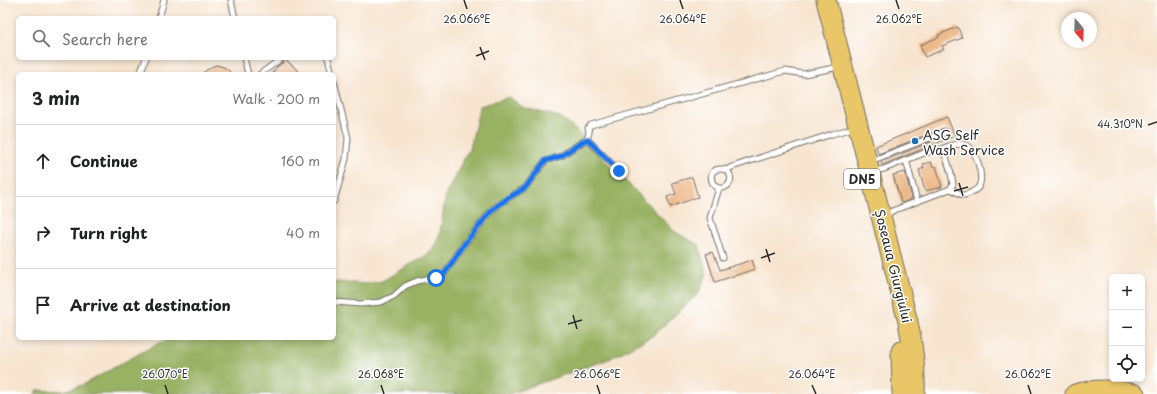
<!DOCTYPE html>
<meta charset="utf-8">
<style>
:root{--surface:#fff;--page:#f2f2f2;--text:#202124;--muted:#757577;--line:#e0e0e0}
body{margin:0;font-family:"Playpen Sans",sans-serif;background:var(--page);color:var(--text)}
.controls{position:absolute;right:12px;bottom:12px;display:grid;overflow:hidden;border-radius:6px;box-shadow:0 2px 6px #0003}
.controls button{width:36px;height:36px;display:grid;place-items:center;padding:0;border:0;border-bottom:1px solid var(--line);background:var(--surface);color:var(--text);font:20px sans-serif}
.compass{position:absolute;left:1061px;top:12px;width:36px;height:36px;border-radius:50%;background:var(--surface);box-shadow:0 2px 6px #0003;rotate:161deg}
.stop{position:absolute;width:12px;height:12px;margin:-9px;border:3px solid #1a73e8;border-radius:50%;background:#fff}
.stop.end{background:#1a73e8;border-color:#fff;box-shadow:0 1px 4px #0008}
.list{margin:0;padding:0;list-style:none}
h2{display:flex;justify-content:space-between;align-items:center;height:52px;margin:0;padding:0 16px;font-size:17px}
h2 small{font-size:13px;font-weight:400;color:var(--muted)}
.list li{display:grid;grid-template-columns:26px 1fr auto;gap:12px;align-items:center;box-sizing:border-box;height:72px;padding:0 16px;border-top:1px solid var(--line)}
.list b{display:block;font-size:15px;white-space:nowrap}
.list em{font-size:13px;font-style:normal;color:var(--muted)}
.icon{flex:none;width:22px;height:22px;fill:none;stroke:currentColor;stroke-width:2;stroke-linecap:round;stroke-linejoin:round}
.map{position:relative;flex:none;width:1157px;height:394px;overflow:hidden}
.search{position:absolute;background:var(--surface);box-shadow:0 2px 6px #0003;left:16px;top:16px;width:320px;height:44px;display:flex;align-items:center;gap:10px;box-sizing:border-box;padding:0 14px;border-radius:6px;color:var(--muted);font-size:15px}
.panel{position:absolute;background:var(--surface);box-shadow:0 2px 6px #0003;left:16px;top:72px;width:320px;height:268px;border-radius:6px}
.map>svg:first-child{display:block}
.forest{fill:#98b162;stroke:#626e46}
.building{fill:#edb887}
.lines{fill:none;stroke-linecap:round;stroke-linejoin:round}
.lane-casing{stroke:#726c65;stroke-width:7}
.highway-casing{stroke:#726c65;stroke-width:21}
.lane{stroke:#fff;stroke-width:5}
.highway{stroke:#e9c769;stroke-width:19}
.route{stroke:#1a73e8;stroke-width:5}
.ticks{fill:none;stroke:#2b2b2b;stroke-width:1.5}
.poi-dot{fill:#1f6fb2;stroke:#fff;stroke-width:1.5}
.labels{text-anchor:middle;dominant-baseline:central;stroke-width:3;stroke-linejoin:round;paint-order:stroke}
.shield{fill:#fff;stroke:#6b6b6b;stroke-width:1}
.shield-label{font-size:12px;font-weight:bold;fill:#2b2b2b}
.poi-label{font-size:13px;fill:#2b2b2b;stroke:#fff;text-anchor:start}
.street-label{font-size:13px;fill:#2b2b2b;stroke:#fff}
.ticks-label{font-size:10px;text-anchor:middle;fill:#2b2b2b;stroke:#fff;stroke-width:3;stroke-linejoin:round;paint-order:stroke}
</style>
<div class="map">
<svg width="1157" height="394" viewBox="0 0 1157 394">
<rect width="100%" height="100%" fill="#fff"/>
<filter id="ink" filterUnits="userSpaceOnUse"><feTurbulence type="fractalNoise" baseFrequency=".025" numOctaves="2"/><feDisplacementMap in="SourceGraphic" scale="8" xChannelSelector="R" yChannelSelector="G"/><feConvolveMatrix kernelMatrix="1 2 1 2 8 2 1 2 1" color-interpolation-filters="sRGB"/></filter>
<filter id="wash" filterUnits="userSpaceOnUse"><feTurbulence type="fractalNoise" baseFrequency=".012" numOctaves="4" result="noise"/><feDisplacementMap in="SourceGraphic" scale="16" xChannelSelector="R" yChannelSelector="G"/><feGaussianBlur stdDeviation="0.9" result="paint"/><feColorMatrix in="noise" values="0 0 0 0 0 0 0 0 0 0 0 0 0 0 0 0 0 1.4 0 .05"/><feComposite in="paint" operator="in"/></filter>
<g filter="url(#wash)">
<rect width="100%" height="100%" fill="#f7e5d0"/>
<path class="forest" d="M509,97L524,108L560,117L577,131L675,232L699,245L707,274L698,294L652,336L609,359L509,394H35L37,390L64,391L83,385L153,346L172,338H334V283L338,282L366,284L382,281L425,256L433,250L440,233L446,194L470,147L480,106Z"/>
<g id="blocks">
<g class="building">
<path d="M958,27L962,38L942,46L944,49L925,57L920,45L939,37L938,35Z"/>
<path d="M286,60L302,74H271L278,66Z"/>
<path d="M217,65L226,68L232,74H201L213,66Z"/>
<path d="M947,117L955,136L882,165L881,162L946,136L948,134L949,131L947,129L944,128L878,154L876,146Z"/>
<path d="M931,162L933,167L936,166L942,187L925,191L919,170L924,168L923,164Z"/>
<path d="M905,172L912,199L901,203L893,175Z"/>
<path d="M692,177L698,197L670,207L667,197L676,194L672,183Z"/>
<path d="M713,252L720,270L752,260L755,269L715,282L706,254Z"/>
</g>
</g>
</g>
<g filter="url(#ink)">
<use href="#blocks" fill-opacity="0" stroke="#726c65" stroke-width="1"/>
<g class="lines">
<g class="lane-casing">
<g id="lane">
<path d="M231,0L235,18"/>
<path d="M159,18L164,0"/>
<path d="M244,58L248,74"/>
<path d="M328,58L332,74"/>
<path d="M140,74L146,58"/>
<path d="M260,74L282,58"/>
<path d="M334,81L348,138L346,159L334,201"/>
<path d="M587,139L619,171"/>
<path d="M939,150C946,147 957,142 966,145C976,148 984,177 979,186C978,189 975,190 972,192C970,193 967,195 964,195C959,195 955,190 950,189"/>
<path d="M906,160L917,201"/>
<path d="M871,161L945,132"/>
<path d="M873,168L879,170L884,169L924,153L939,150L944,154L946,157L951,173L953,184L950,189L892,211L886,216"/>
<path d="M726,170C731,174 733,181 727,186C711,197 702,163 726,170L732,167L832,134L850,129"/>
<path d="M719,188L710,218L723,258"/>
<path d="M334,302L361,304L381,302L394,296L405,286L417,281L436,277L445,273L465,243L493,209L508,198L525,188L545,161L561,156L587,139L589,133L588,128L591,125L785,71L804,74L834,68"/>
</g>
</g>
<g class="highway-casing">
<g id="highway">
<path d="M826,0L908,322C913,346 916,370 915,394"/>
<path d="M901,351L902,394"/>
<path d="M1075,394C1095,388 1115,389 1135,394"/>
</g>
</g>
<use href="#lane" class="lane"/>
<use href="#highway" class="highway"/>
</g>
</g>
<g class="lines" filter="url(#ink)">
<path class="route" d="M436,278L445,273L465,243L493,209L508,198L525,188L545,161L561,156L587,139L619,171"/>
</g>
<path class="ticks" d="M464,0L467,9M680,0L683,9M896,0L899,9M480,47L485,60M476,56L489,51M1148,125L1157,122M959,183L963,196M954,191L968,187M766,249L770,262M761,258L775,253M573,315L577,329M568,324L582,320M165,385L168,394M381,385L384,394M597,385L600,394M812,385L816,394M1028,385L1031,394"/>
<circle class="poi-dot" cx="915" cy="141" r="4"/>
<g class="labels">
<rect class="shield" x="844" y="169" width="36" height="20" rx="3"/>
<g class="shield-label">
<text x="862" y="179">DN5</text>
</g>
<g class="poi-label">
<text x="923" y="134">ASG Self<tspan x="923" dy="15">Wash Service</tspan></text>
</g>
<g class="street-label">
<text transform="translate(894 266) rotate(76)">Șoseaua Giurgiului</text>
</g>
</g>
<g class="ticks-label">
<text x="899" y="23">26.062°E</text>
<text x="467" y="23">26.066°E</text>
<text x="683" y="23">26.064°E</text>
<text x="1120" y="128">44.310°N</text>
<text x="165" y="378">26.070°E</text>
<text x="381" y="378">26.068°E</text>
<text x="597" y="378">26.066°E</text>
<text x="812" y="378">26.064°E</text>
<text x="1028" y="378">26.062°E</text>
</g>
</svg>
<div class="controls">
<button>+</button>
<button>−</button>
<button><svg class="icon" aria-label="locate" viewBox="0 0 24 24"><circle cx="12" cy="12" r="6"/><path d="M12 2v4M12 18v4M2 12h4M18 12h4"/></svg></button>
</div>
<svg class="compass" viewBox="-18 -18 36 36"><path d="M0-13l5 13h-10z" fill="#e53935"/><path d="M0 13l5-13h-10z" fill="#757577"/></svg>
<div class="stop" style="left:436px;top:278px"></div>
<div class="stop end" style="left:619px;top:171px"></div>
<div class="search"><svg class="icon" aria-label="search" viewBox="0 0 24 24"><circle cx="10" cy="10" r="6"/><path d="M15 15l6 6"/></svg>Search here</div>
<section class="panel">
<h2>3 min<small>Walk · 200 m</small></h2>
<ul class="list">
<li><svg class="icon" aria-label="ahead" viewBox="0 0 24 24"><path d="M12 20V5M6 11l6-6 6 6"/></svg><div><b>Continue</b></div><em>160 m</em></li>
<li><svg class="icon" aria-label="right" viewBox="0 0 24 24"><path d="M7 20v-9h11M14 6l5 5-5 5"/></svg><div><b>Turn right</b></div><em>40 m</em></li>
<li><svg class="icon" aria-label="arrive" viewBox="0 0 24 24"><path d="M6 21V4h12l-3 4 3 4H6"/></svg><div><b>Arrive at destination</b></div></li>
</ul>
</section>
</div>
